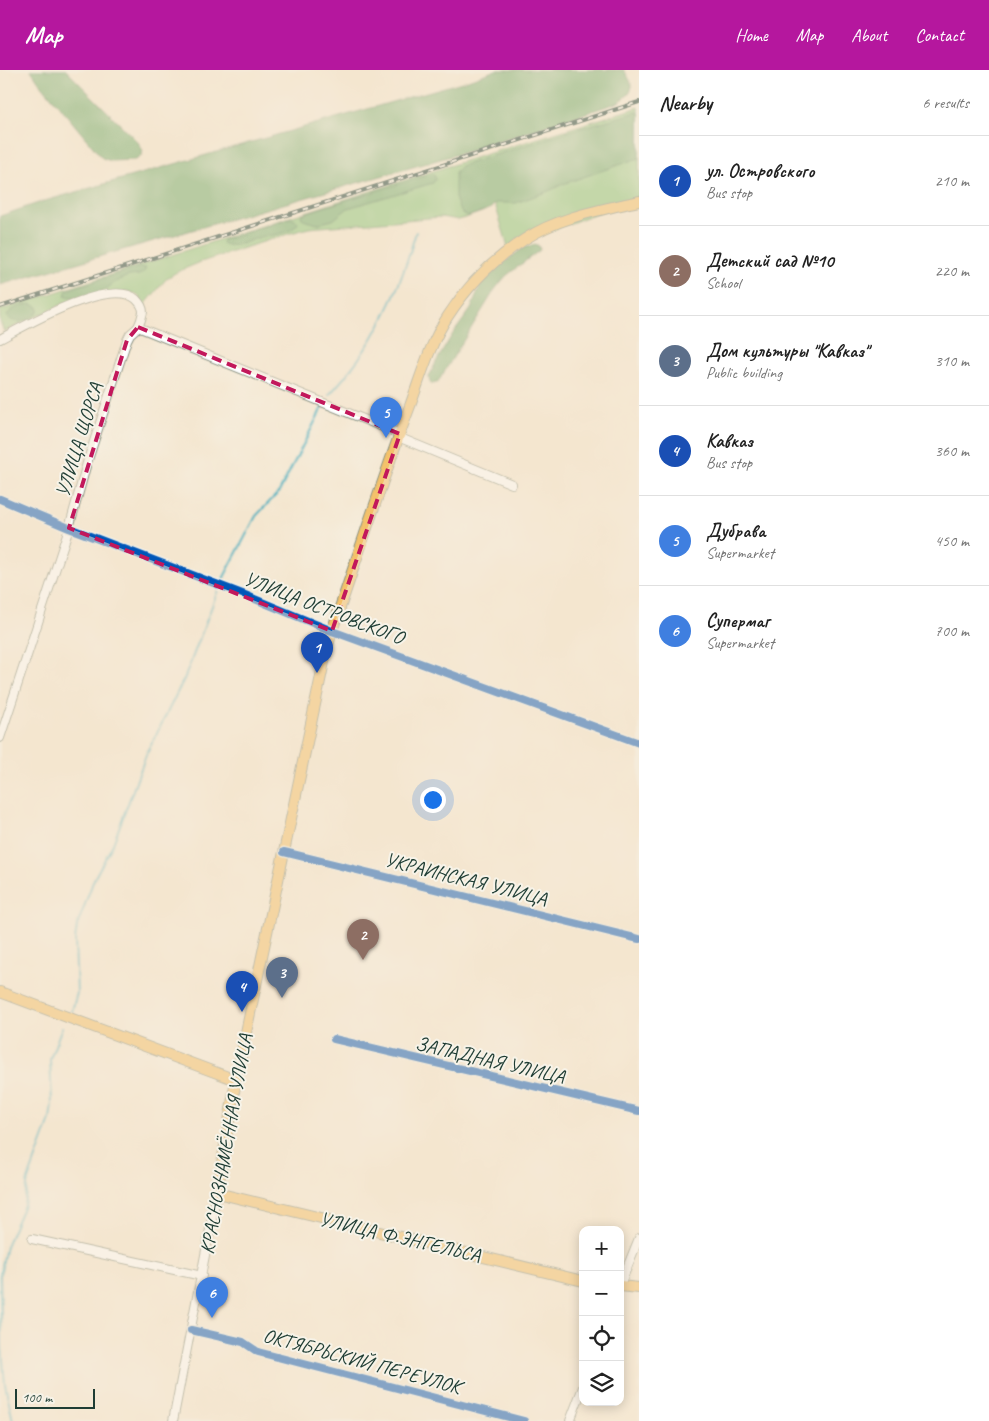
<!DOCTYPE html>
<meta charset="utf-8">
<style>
:root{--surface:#fff;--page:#f2f2f2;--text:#222;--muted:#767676;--line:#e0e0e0;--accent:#b5179e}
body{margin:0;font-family:Caveat,sans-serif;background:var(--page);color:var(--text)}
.controls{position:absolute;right:15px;bottom:15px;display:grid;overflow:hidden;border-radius:10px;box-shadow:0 2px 12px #0003}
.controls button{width:45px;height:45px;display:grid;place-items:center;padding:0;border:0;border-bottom:1px solid var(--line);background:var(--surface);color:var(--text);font:25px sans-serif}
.scale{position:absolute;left:15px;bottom:12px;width:80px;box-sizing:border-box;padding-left:5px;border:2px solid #1f3d34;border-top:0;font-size:14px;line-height:18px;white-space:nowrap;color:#1f3d34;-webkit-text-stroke:4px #f7f3e8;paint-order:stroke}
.you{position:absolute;left:432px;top:729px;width:18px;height:18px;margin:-12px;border:4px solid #fff;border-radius:50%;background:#1a73e8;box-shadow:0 0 0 8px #1a73e833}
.badge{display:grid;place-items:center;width:32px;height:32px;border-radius:50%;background:var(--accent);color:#fff;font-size:16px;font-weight:700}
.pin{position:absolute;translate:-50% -41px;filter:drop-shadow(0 1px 2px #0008)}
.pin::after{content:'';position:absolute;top:26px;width:18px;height:15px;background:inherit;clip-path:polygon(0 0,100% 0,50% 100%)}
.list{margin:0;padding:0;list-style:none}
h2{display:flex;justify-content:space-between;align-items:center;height:65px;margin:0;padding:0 20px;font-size:21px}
h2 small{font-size:16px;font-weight:400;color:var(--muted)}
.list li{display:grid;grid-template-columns:32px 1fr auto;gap:15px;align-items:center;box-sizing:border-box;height:90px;padding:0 20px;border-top:1px solid var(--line)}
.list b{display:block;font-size:19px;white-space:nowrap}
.list p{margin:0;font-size:16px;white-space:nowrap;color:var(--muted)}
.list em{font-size:16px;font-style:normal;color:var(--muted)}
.icon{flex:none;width:28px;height:28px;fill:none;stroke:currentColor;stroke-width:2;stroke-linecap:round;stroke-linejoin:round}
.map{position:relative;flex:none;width:639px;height:1351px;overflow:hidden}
header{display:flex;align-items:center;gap:30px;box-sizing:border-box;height:70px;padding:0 25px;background:var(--accent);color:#fff}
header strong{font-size:24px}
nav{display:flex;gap:28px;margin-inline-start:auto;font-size:18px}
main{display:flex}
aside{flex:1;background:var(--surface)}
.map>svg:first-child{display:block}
.green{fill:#8ac57a;stroke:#548157}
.forest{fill:#6faa6a;stroke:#47744f}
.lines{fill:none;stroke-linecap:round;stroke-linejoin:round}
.stream{stroke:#40aebe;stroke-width:2}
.minor-casing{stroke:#8a9282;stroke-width:10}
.major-casing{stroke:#8a9282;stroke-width:12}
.minor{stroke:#fff;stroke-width:8}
.major{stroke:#f4c16a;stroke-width:10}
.rail-casing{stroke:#1f3d34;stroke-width:4}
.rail{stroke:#f7f3e8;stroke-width:2;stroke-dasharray:5.5;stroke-linecap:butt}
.cycleway-casing{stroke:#f7f3e8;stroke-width:11}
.cycleway{stroke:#0057b8;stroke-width:8}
.marked{fill:none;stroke:#c2185b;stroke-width:4;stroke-dasharray:10 6;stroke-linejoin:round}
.labels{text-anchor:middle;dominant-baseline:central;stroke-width:4;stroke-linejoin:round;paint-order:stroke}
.street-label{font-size:20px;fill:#1f3d34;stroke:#f7f3e8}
</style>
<header>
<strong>Map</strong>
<nav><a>Home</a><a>Map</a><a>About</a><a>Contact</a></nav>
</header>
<main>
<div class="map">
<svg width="639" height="1351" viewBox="0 0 639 1351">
<rect width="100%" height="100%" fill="#f7f3e8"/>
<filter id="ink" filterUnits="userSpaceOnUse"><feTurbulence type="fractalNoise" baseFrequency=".02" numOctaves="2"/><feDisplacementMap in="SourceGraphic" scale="10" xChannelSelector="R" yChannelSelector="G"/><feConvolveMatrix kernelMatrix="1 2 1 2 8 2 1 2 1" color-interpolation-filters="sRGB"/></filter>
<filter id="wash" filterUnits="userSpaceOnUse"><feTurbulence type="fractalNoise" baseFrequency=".0096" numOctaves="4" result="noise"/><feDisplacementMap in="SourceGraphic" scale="20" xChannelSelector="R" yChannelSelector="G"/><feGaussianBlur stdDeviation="1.12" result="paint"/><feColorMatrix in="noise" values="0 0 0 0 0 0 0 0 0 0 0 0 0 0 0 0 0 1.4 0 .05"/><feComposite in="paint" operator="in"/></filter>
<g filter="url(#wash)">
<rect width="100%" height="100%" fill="#f4e6cf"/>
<path class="green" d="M639,37V127L508,177L495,134L482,142L459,150L441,147L309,158L291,163L201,192L177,202L167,208L144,236L138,225L127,221L63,234L4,262L0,251V240L461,92Z"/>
<g class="forest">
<path d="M31,0H66L138,72L143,81L141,86L136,90L111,91L102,88L39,12Z"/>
<path d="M496,0H624C635,17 635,22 617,33L469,81L0,215V146L41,132L462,12Z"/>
<path d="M637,42L639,43V88L563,114L551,120L516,133H496L490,139L470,146L463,144L459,139L455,128V103L461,96L566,62Z"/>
<path d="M431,104L434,105L436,109L433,113L348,138L333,150L317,154L306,151L301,147L302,144Z"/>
<path d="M291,148L297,151L298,153C292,164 272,165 261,167C249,170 234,180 222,173L223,170Z"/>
<path d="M535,174L539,176L540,180L506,206L496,218L438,312L433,314L430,313L429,307L436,292L452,265L471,239L480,216L496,198L523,178Z"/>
<path d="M140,197L146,198C143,208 134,204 126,207C118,210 110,216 103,221C94,226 74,230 65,225L67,220Z"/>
<path d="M31,234L38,237L39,241C31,249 15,257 7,246C12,237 22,235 31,234Z"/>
</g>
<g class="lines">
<g class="stream">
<path d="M329,325C375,276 398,226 416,162"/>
<path d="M222,511L256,446L279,422L322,338"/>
<path d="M72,941L77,923L75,870L77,856L84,837L94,809L113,774L146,685L185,607L218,520"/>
<path d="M13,1351L5,1314L2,1278L0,1206L6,1176L24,1135L28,1110L50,1050L52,1033L50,989L62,957"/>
</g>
</g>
</g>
<g filter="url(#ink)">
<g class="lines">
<g class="minor-casing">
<g id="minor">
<path d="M138,257L400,364"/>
<path d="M0,269C26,255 110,207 136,229C139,232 143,237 143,242C142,247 140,253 138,257"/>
<path d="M398,367L512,414"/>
<path d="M0,429L69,458L245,525L332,561L639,673"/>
<path d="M0,668L69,458L87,393L127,270L130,264L138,257"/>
<path d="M284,782L639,869"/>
<path d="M334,969L639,1041"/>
<path d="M32,1169L202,1206"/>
<path d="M620,1215L639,1168"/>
<path d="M191,1260L243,1272L258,1282L524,1351"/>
<path d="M173,1351L217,1123"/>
<path d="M570,1351L583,1317"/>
</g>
</g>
<g class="major-casing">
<g id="major">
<path d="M0,922L236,1010"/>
<path d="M583,1211L217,1123L236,1010L325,587L332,561C358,486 382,410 410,336C421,306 430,273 448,246C468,215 494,189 525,169C559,147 600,140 639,131"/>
<path d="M620,1216L639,1218"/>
</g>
</g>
<use href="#minor" class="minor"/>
<use href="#major" class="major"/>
<g class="rail-casing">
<path id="rail" d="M0,237L639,32"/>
</g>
<use href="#rail" class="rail"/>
<g class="cycleway-casing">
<g id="cycleway">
<path d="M0,429L69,458L245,525L332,561L639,673"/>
<path d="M284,782L639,869"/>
<path d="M334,969L639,1041"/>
<path d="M191,1260L243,1272L258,1282L524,1351"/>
</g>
</g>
<use href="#cycleway" class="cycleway"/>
</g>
</g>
<path d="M0 0H639V1351H0ZM138,257L400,364L332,561L69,458L127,270Z" fill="#f4e6cf" fill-opacity=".55" fill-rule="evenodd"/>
<path class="marked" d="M138,257L400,364L332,561L69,458L127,270Z"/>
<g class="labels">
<g class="street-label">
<text transform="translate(79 370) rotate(-73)">УЛИЦА ЩОРСА</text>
<text transform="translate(324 538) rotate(21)">УЛИЦА ОСТРОВСКОГО</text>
<text transform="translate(466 809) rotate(14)">УКРАИНСКАЯ УЛИЦА</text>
<text transform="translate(490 990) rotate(13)">ЗАПАДНАЯ УЛИЦА</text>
<text transform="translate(226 1074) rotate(-80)">КРАСНОЗНАМЁННАЯ УЛИЦА</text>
<text transform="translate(400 1167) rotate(13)">УЛИЦА Ф.ЭНГЕЛЬСА</text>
<text transform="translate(362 1291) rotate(15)">ОКТЯБРЬСКИЙ ПЕРЕУЛОК</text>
</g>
</g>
</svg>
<div class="controls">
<button>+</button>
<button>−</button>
<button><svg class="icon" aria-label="locate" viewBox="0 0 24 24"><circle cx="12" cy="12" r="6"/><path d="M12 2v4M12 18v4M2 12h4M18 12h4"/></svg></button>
<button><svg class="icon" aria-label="layers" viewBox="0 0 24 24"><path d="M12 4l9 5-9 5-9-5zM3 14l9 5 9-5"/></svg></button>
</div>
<div class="scale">100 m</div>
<div class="you"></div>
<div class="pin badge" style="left:317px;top:603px;background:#1a4fb4">1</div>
<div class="pin badge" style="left:363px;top:890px;background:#8d6e63">2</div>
<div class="pin badge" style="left:282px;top:928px;background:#5c6f8a">3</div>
<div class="pin badge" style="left:242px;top:942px;background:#1a4fb4">4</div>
<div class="pin badge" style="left:386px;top:368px;background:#3f7fe0">5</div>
<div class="pin badge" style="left:212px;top:1248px;background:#3f7fe0">6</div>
</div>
<aside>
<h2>Nearby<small>6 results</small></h2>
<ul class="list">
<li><span class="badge" style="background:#1a4fb4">1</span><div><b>ул. Островского</b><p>Bus stop</p></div><em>210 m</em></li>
<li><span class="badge" style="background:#8d6e63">2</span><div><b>Детский сад №10</b><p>School</p></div><em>220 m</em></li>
<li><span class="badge" style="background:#5c6f8a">3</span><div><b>Дом культуры &quot;Кавказ&quot;</b><p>Public building</p></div><em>310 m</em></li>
<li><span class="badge" style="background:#1a4fb4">4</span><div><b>Кавказ</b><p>Bus stop</p></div><em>360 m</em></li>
<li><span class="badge" style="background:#3f7fe0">5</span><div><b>Дубрава</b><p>Supermarket</p></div><em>450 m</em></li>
<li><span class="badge" style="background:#3f7fe0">6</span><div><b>Супермаг</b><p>Supermarket</p></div><em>700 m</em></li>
</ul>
</aside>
</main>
